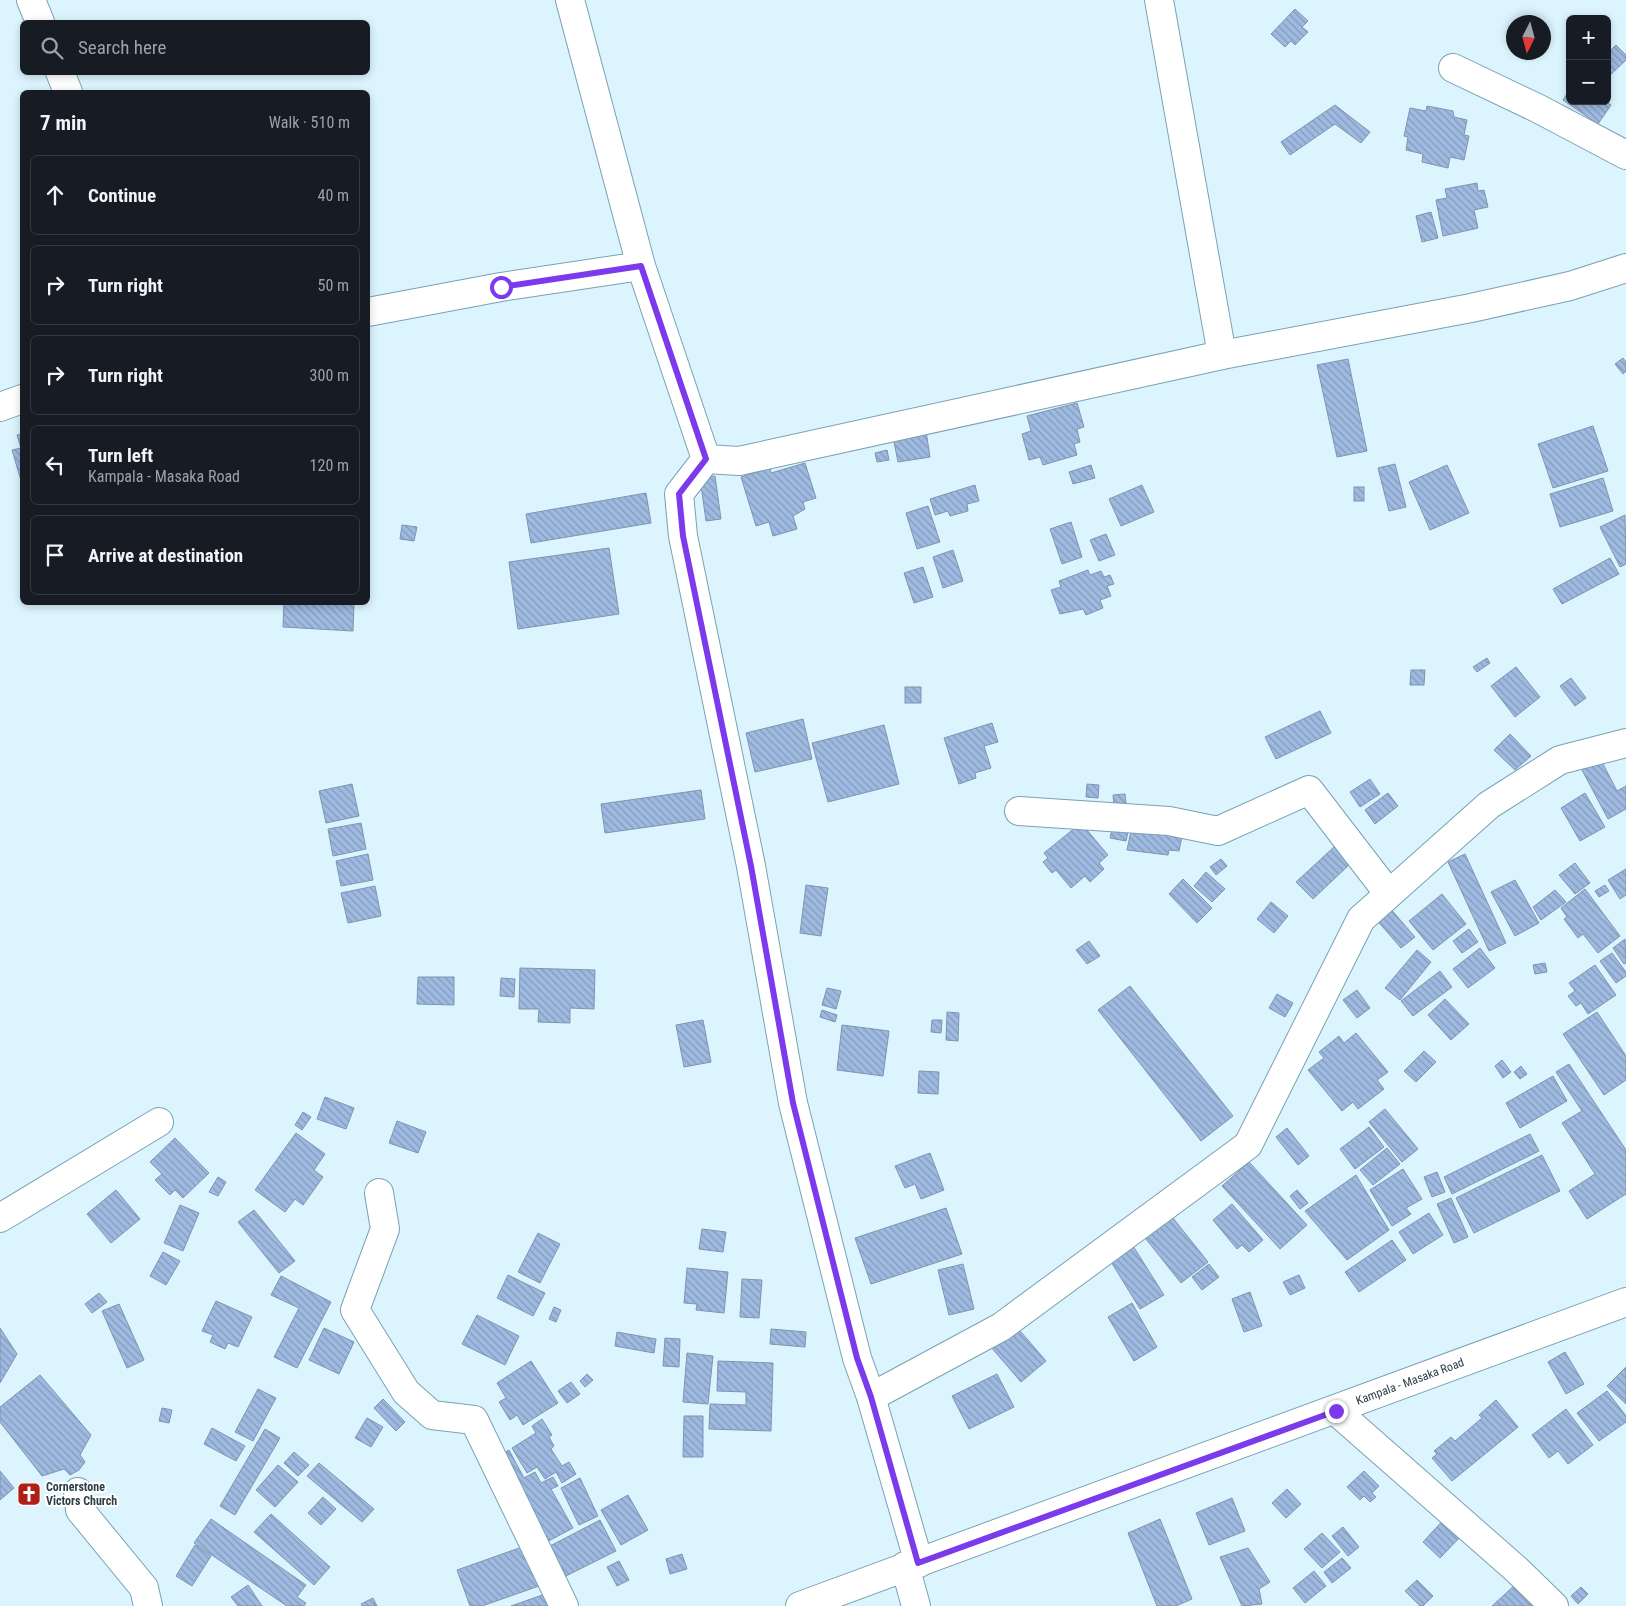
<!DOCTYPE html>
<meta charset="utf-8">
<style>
:root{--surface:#171b24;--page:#20242c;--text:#f1f3f6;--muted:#9ea1a6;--line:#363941}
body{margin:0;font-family:"Roboto Condensed",sans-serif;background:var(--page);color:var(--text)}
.controls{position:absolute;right:15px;top:15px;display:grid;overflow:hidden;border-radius:8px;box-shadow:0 2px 8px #0003}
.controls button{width:45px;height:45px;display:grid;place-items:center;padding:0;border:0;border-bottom:1px solid var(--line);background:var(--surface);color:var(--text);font:25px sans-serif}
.compass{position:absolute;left:1506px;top:15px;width:45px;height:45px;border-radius:50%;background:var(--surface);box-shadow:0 2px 8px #0003;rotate:186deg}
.stop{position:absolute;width:15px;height:15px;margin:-11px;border:4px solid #7c3aed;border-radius:50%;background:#fff}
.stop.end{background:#7c3aed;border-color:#fff;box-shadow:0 1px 5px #0008}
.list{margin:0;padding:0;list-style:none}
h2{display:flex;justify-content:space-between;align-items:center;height:65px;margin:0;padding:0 20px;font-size:21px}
h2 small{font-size:16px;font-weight:400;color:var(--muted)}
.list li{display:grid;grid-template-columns:32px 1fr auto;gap:15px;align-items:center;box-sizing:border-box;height:80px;margin:0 10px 10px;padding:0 10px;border:1px solid var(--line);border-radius:8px}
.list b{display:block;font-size:19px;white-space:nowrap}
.list p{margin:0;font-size:16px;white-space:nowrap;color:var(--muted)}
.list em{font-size:16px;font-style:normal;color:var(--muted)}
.icon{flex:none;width:28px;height:28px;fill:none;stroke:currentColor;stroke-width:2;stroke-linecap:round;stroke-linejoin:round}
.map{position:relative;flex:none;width:1626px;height:1606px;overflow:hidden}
.search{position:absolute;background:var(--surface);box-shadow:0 2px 8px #0003;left:20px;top:20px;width:350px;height:55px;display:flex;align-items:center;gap:12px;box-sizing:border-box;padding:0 18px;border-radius:8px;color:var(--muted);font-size:19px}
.panel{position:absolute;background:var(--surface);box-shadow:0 2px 8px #0003;left:20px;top:90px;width:350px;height:515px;border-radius:8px}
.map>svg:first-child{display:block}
.building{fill:url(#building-back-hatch);stroke:#7f94b1}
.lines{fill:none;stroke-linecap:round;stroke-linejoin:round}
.minor-casing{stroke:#79a2b2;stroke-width:30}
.major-casing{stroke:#79a2b2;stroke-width:30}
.minor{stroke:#fff;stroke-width:28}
.major{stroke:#fff;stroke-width:28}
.route{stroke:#7c3aed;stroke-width:6}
.labels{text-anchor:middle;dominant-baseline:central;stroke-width:4;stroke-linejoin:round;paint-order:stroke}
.street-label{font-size:12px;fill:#2d3e44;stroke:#fff}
.poi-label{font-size:12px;font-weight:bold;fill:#2d3e44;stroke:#fff;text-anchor:start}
</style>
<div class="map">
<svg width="1626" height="1606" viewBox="0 0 1626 1606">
<defs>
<pattern id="building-back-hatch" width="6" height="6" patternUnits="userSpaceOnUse" patternTransform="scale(1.25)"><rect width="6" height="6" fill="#9fbae1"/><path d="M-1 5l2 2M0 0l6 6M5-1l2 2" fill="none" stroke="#8299b8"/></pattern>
</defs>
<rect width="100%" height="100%" fill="#dbf4fe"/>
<g class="building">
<path d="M1295,9L1308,21L1302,27L1308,32L1295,45L1291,41L1285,47L1271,34Z"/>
<path d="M1616,45L1626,55V60L1607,78V54Z"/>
<path d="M1570,89V101H1605L1611,105L1598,124L1563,100Z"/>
<path d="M1335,105L1370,132L1361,143L1335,124L1290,155L1281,142Z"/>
<path d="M1427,106L1453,111L1454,117L1467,120L1464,135L1469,136L1464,160L1450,157L1448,168L1422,162L1423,154L1406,150L1408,137L1404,136L1410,108L1426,111Z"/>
<path d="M1477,183L1478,191L1484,190L1488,207L1474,210L1478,228L1443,236L1436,200L1447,198L1445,189Z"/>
<path d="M1431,212L1438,238L1422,242L1416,216Z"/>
<path d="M1623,358L1626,362V371L1623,374L1615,364Z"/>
<path d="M1348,359L1367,451L1337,457L1317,365Z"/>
<path d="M1077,403L1084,427L1077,429L1080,442L1074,444L1077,455L1043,465L1040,457L1029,460L1022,434L1031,431L1027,416Z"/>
<path d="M1593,426L1608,471L1553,488L1538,444Z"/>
<path d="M926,431L930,457L898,462L893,437Z"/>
<path d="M22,434V484L12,450L21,448L17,435Z"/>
<path d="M887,450L889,460L877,462L875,453Z"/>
<path d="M805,463L816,498L803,502L805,509L793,516L797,529L773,536L769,522L756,526L741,477L770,468L771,473Z"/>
<path d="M1395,464L1406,507L1389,511L1378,468Z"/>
<path d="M1091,465L1095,478L1073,484L1069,472Z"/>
<path d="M1447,465L1469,513L1430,530L1409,482Z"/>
<path d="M715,476L721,519L706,521L700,478Z"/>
<path d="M1603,478L1613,511L1560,527L1550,494Z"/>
<path d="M975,485L979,501L967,504L968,511L950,516L948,511L935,515L930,499Z"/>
<path d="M1142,485L1154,512L1121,526L1109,499Z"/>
<rect x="1354" y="487" width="10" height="14"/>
<path d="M646,493L651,523L531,543L526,514Z"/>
<path d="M928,506L940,542L917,549L906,513Z"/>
<path d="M1625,515L1626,564L1620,567L1600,527Z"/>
<path d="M1071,522L1082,557L1062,564L1050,529Z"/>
<path d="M402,525L417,527L414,541L400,539Z"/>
<path d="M1106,534L1115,555L1099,561L1090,540Z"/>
<path d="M609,548L619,614L518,629L509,562Z"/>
<path d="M953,550L963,581L943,588L933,557Z"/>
<path d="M1610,558L1619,574L1562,604L1553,589Z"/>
<path d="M923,567L933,597L914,603L904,573Z"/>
<path d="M1088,570L1090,575L1101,571L1104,577L1110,575L1114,584L1107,586L1111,596L1100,600L1103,608L1086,615L1083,609L1060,614L1051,590L1061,587L1059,581Z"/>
<path d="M284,602H354L353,631L283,627Z"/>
<path d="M1487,658L1490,663L1477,672L1473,667Z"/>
<path d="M1516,667L1540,697L1515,717L1491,686Z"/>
<path d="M1411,670H1425L1424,685H1410Z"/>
<path d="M1571,678L1586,698L1575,706L1560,686Z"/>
<rect x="905" y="687" width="16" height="16"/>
<path d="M1320,711L1331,733L1276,759L1265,737Z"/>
<path d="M803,719L812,759L755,772L746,733Z"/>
<path d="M992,723L998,742L984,746L991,768L975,773L976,778L959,784L944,738Z"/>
<path d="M884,725L899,784L828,802L812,743Z"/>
<path d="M1510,734L1531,756L1515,770L1494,750Z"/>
<path d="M1601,760L1617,791L1626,786V809L1608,819L1582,770Z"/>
<path d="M1370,779L1380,794L1360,807L1350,792Z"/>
<path d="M352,784L359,816L326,823L319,791Z"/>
<path d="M1087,784L1099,785L1098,798L1086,797Z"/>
<path d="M701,790L705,819L605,833L601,804Z"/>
<path d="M1388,793L1398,806L1375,824L1365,810Z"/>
<path d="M1585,793L1605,827L1580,841L1561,808Z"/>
<path d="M1125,794L1126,804L1114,806L1113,795Z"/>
<path d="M1114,820L1130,823L1126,841L1110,838Z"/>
<path d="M1133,821L1183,832L1179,851L1169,850L1168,855L1127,850Z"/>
<path d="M361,823L366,849L333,856L328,829Z"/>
<path d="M1081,823L1108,855L1099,863L1104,869L1090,882L1085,876L1071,888L1056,870L1052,873L1043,862L1048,858L1044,853Z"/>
<path d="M1334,847L1350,864L1313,899L1296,882Z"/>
<path d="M368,854L373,880L341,886L336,861Z"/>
<path d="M1465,854L1506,943L1489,951L1448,862Z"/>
<path d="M1221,859L1227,866L1216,875L1210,867Z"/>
<path d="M1575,863L1590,883L1575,894L1559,875Z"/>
<path d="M1626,869V895L1620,899L1608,880Z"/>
<path d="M1206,872L1225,889L1212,902L1194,886Z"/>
<path d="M1183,879L1212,908L1197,923L1169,894Z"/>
<path d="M1515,880L1539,923L1515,936L1491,892Z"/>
<path d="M806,885L828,888L821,936L800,933Z"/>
<path d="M1605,885L1609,891L1599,897L1595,891Z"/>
<path d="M375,886L381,916L348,923L341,893Z"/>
<path d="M1585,889L1620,936L1598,953L1583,934L1578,938L1564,919L1567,917L1561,908Z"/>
<path d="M1555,890L1566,902L1541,920L1533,907Z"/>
<path d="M1442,894L1466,924L1433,950L1409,921Z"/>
<path d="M1271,902L1288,916L1274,933L1257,919Z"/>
<path d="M1389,907L1415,937L1401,948L1375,918Z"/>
<path d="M1469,929L1478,942L1462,953L1453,941Z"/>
<path d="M1625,939L1626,963L1624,964L1613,948Z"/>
<path d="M1089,941L1100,956L1087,964L1076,950Z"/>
<path d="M1480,948L1495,968L1468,988L1453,969Z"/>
<path d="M1417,950L1431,962L1400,1000L1385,988Z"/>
<path d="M1612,953L1626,972V976L1616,983L1600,961Z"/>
<path d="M1545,963L1547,972L1535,974L1533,965Z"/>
<path d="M1595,965L1616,995L1588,1014L1581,1003L1576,1006L1568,996L1575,991L1569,983Z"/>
<path d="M520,968L595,970L594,1009L570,1008V1023L538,1022L539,1009H519Z"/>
<path d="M1440,971L1452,987L1413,1016L1401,1001Z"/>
<path d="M418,977H454V1005L417,1004Z"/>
<path d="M501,978L515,979L514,997L500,996Z"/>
<path d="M1130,986L1233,1116L1201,1141L1098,1010Z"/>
<path d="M827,988L841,991L836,1009L822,1005Z"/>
<path d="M1357,990L1370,1008L1357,1018L1343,1000Z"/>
<path d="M1277,994L1293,1003L1285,1017L1269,1008Z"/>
<path d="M1445,999L1469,1024L1451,1040L1428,1015Z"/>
<path d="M822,1010L837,1015L835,1022L820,1017Z"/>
<path d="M947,1012L959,1013L958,1041L946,1040Z"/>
<path d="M1597,1012L1626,1056V1080L1604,1095L1563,1034Z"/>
<path d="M703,1020L711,1062L684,1067L676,1025Z"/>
<path d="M932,1020H942L941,1033L931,1032Z"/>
<path d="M842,1025L889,1031L883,1076L837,1070Z"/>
<path d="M1356,1033L1388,1072L1377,1080L1384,1089L1358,1109L1353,1102L1342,1111L1308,1070L1324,1058L1319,1052L1339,1036L1344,1043Z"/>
<path d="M1424,1051L1436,1062L1416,1082L1404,1071Z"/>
<path d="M1502,1060L1511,1072L1503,1078L1495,1066Z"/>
<path d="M1569,1064L1626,1150V1194L1587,1219L1569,1191L1595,1174L1562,1123L1582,1111L1556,1072Z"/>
<path d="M1521,1066L1527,1074L1520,1079L1514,1072Z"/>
<path d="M919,1071L939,1072L938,1094L918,1093Z"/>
<path d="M1553,1076L1567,1101L1520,1128L1506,1103Z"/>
<path d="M325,1097L354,1108L346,1129L317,1119Z"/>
<path d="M1385,1109L1418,1149L1402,1162L1369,1122Z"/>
<path d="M303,1112L311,1117L302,1130L295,1125Z"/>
<path d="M397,1121L426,1132L418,1153L389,1143Z"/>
<path d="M1369,1127L1384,1147L1355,1169L1340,1149Z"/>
<path d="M1287,1128L1309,1156L1298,1165L1276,1137Z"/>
<path d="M296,1133L325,1154L314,1170L323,1177L303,1205L295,1199L285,1212L255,1190Z"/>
<path d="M1530,1134L1539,1151L1452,1194L1444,1177Z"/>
<path d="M175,1138L209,1173L183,1198L175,1190L170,1195L155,1180L162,1174L150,1162Z"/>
<path d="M1387,1148L1400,1164L1373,1185L1360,1170Z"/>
<path d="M930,1153L944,1190L921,1199L915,1184L905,1188L895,1166Z"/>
<path d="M1542,1155L1560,1191L1474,1233L1456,1198Z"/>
<path d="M1249,1162L1307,1225L1280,1249L1222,1186Z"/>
<path d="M1403,1169L1422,1199L1406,1208L1411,1214L1392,1226L1370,1190Z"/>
<path d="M1437,1172L1445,1192L1432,1197L1424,1177Z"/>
<path d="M1356,1175L1389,1230L1347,1260L1305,1211Z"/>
<path d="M218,1177L226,1182L218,1196L209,1192Z"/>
<path d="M116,1190L140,1219L111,1243L87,1214Z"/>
<path d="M1297,1190L1308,1203L1300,1209L1290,1196Z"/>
<path d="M1451,1198L1468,1237L1454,1243L1437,1204Z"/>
<path d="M1232,1204L1263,1240L1249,1252L1242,1245L1237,1249L1213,1220Z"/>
<path d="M180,1205L199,1213L183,1251L164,1243Z"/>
<path d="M946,1208L962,1254L871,1284L855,1238Z"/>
<path d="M254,1210L295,1261L279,1273L238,1222Z"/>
<path d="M1169,1213L1208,1262L1181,1283L1142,1234Z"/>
<path d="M1429,1213L1443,1235L1413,1254L1399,1232Z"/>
<path d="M702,1229L726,1232L723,1252L699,1249Z"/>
<path d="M538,1233L560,1244L540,1283L518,1272Z"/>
<path d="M1392,1240L1406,1260L1359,1292L1345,1272Z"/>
<path d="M1133,1246L1164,1295L1140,1309L1110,1260Z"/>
<path d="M163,1252L180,1261L166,1285L150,1276Z"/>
<path d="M963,1264L974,1309L949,1315L938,1270Z"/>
<path d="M1209,1264L1219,1277L1202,1290L1192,1277Z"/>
<path d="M687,1268L728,1272L724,1313L696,1310L697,1304L684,1303Z"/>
<path d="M508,1275L545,1293L533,1316L497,1298Z"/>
<path d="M1299,1275L1305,1288L1290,1295L1283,1282Z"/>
<path d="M281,1276L331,1302L297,1368L274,1357L299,1308L271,1295Z"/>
<path d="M742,1279L762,1280L759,1318L740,1317Z"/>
<path d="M1250,1292L1262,1326L1244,1332L1232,1299Z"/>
<path d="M99,1293L107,1302L92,1313L85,1304Z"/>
<path d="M216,1301L252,1317L238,1347L228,1343L225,1349L210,1342L213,1335L202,1331Z"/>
<path d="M1132,1303L1157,1347L1134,1361L1108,1317Z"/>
<path d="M119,1304L144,1360L127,1368L102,1311Z"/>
<path d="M554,1307L561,1310L556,1322L549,1319Z"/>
<path d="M477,1315L519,1336L505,1365L462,1344Z"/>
<path d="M1015,1325L1046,1361L1021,1382L990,1346Z"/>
<path d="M0,1328L17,1354L0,1383Z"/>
<path d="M324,1328L354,1342L339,1374L309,1360Z"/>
<path d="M771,1329L806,1332L805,1347L770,1344Z"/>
<path d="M617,1332L656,1339L654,1353L615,1346Z"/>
<path d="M665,1338L680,1339L679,1367L663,1366Z"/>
<path d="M1565,1352L1584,1384L1566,1394L1548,1362Z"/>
<path d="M687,1353L713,1356L708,1404L683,1402Z"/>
<path d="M531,1361L558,1403L523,1425L517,1415L510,1420L499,1402L506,1398L497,1383Z"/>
<path d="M718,1361L773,1363L771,1431L709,1429L710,1404L746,1405V1392L717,1391Z"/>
<path d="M1626,1367V1404L1607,1386Z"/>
<path d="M587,1374L593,1380L585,1387L580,1381Z"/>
<path d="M997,1374L1014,1407L969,1429L952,1396Z"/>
<path d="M40,1375L91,1435L80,1455L85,1462L79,1470L70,1475L64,1469L42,1476L0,1422V1407Z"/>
<path d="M571,1382L580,1394L567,1403L558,1391Z"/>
<path d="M258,1389L276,1398L253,1441L235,1432Z"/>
<path d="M1607,1391L1626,1416V1422L1599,1441L1577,1413Z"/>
<path d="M383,1399L405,1422L396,1431L374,1408Z"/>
<path d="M1496,1400L1518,1427L1452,1481L1432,1458L1437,1454L1434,1451L1451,1437L1455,1441L1482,1418L1479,1415Z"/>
<path d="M162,1408L172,1410L169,1423L159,1421Z"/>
<path d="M1566,1409L1593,1445L1568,1464L1558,1451L1549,1458L1532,1435Z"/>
<path d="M684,1416H703V1457H683Z"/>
<path d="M367,1418L383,1427L371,1447L355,1438Z"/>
<path d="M542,1419L552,1435L549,1437L554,1446L551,1449L562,1466L569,1462L576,1474L562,1483L556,1472L545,1479L537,1467L527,1473L512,1448L536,1433L532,1426Z"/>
<path d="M212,1428L245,1446L236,1461L204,1444Z"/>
<path d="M265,1429L280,1438L235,1515L220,1506Z"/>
<path d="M509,1450L524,1478L535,1472L541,1483L553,1477L558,1486L551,1489L573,1528L543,1544L495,1458Z"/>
<path d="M294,1452L309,1465L298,1476L284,1463Z"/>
<path d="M319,1463L374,1509L362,1522L307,1476Z"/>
<path d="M278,1465L298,1482L275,1507L256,1490Z"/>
<path d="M0,1471L14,1488L0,1500Z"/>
<path d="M1364,1471L1379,1486L1372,1493L1376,1497L1370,1502L1364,1496L1360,1500L1347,1487Z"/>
<path d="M580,1478L598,1516L579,1525L561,1488Z"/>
<path d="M1287,1489L1301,1504L1286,1518L1272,1503Z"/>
<path d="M628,1495L648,1530L621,1545L601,1510Z"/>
<path d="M323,1497L336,1509L321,1525L308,1513Z"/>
<path d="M1232,1498L1245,1531L1209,1545L1196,1513Z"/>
<path d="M271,1514L330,1567L314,1585L254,1532Z"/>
<path d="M1447,1516L1465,1532L1440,1558L1423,1542Z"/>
<path d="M211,1519L306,1585L297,1597L306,1603L304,1606H287L194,1543Z"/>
<path d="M1160,1519L1192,1599L1176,1606H1157L1128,1533Z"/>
<path d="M600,1520L616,1551L566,1576L550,1546Z"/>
<path d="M1343,1527L1359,1547L1348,1556L1332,1536Z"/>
<path d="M1322,1533L1340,1552L1322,1568L1304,1549Z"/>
<path d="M195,1545L211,1556L192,1586L176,1576Z"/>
<path d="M525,1546L539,1586L482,1606H470L457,1570Z"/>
<path d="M1248,1548L1270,1582L1259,1589L1262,1604L1242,1606L1220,1557Z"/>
<path d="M682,1554L687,1569L670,1574L666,1559Z"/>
<path d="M1342,1558L1351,1568L1332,1583L1324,1572Z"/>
<path d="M619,1561L629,1580L617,1586L607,1567Z"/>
<path d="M1314,1571L1326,1586L1305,1603L1293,1588Z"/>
<path d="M1417,1580L1433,1596L1423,1606H1420L1405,1591Z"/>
<path d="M1516,1584L1536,1606H1492Z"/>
<path d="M248,1585L262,1606H238L231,1597Z"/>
<path d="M1581,1587L1588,1594L1578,1604L1571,1596Z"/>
<path d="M548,1593L552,1606H511Z"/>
<path d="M373,1598L377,1606H362L361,1604Z"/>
</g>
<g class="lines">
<g class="minor-casing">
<g id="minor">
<path d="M31,0L40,22"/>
<path d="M570,0L641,266L706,459"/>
<path d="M1159,0L1222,355"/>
<path d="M1453,68L1539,109L1626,155"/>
<path d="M60,72L68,92"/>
<path d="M368,312L501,287L641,266"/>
<path d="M0,407L22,399"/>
<path d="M1019,811L1169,821L1218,831L1309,790L1389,894"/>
<path d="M379,1193L385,1229L355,1310L406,1392L432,1415L474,1420L564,1606"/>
<path d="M0,1218L159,1122"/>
<path d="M871,1397L1001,1327L1248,1145L1361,919L1489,805L1560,760L1626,743"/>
<path d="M1336,1411L1517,1570L1554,1606"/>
<path d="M78,1492L80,1510L144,1588L148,1606"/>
<path d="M919,1563L871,1397L857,1358L793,1103L751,866L683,536L679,494L706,459L739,461L1222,355L1471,308L1570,286L1626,268"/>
<path d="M905,1566L916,1606"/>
</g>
</g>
<g class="major-casing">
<g id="major">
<path id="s1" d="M800,1606L1626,1302"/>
</g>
</g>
<use href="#minor" class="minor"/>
<use href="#major" class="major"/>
</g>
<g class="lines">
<path class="route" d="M501,287L641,266L706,459L679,494L683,536L751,866L793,1103L857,1358L871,1397L918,1563L1336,1411"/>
</g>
<defs>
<g id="church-square" transform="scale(1.25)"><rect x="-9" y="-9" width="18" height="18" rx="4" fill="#af1f16" stroke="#fff"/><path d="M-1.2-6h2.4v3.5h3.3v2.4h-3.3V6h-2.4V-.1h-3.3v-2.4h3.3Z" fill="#fff"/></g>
</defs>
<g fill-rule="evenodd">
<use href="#church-square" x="29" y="1494"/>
</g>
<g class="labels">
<g class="street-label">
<text stroke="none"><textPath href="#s1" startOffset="650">Kampala - Masaka Road</textPath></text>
</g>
<g class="poi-label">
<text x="46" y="1487">Cornerstone<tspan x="46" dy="14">Victors Church</tspan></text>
</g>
</g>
</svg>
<div class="controls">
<button>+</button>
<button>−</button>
</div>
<svg class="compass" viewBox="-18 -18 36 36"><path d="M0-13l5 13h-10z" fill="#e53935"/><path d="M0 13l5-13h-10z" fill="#9ea1a6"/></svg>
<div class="stop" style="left:501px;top:287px"></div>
<div class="stop end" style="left:1336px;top:1411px"></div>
<div class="search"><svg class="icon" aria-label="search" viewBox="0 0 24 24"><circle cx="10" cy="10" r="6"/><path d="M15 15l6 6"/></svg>Search here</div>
<section class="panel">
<h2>7 min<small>Walk · 510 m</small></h2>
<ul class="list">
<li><svg class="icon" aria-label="ahead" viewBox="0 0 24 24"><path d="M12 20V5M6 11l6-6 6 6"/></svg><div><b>Continue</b></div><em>40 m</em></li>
<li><svg class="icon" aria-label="right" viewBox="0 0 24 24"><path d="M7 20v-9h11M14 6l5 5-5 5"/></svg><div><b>Turn right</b></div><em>50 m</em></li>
<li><svg class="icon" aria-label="right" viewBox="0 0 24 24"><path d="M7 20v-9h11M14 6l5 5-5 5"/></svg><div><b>Turn right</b></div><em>300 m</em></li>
<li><svg class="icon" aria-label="left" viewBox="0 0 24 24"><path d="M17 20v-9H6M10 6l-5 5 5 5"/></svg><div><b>Turn left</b><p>Kampala - Masaka Road</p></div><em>120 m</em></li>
<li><svg class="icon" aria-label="arrive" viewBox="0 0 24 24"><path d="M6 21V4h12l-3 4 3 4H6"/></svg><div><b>Arrive at destination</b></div></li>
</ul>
</section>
</div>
